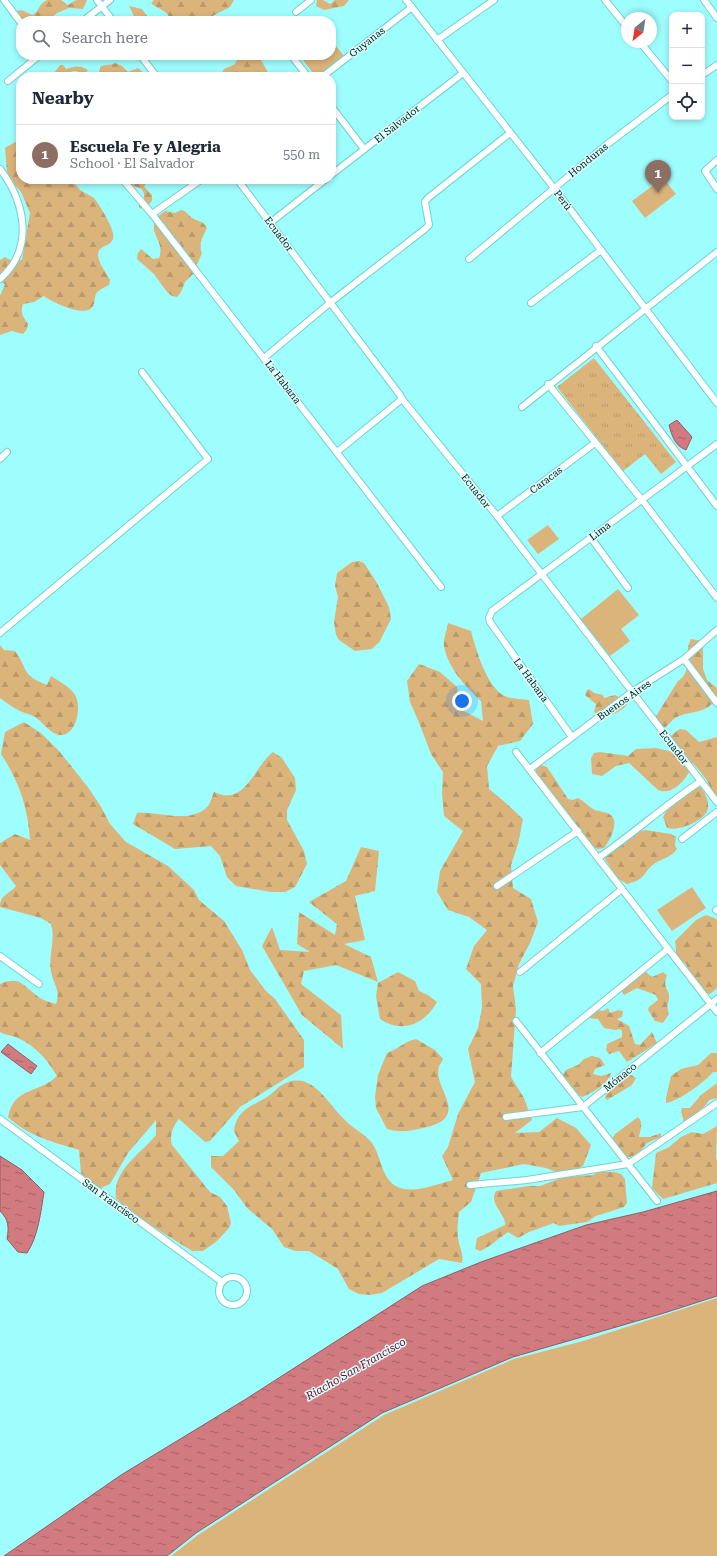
<!DOCTYPE html>
<meta charset="utf-8">
<style>
:root{--surface:#fff;--page:#f2f2f3;--text:#1f2937;--muted:#747a83;--line:#e0e1e3;--accent:#2563eb}
body{margin:0;font-family:"Roboto Serif",serif;background:var(--page);color:var(--text)}
.controls{position:absolute;right:12px;top:12px;display:grid;overflow:hidden;border-radius:8px;box-shadow:0 2px 6px #0003}
.controls button{width:36px;height:36px;display:grid;place-items:center;padding:0;border:0;border-bottom:1px solid var(--line);background:var(--surface);color:var(--text);font:20px sans-serif}
.compass{position:absolute;left:621px;top:12px;width:36px;height:36px;border-radius:50%;background:var(--surface);box-shadow:0 2px 6px #0003;rotate:210deg}
.you{position:absolute;left:462px;top:701px;width:14px;height:14px;margin:-10px;border:3px solid #fff;border-radius:50%;background:#1a73e8;box-shadow:0 0 0 6px #1a73e833}
.badge{display:grid;place-items:center;width:26px;height:26px;border-radius:50%;background:var(--accent);color:#fff;font-size:13px;font-weight:700}
.pin{position:absolute;translate:-50% -33px;filter:drop-shadow(0 1px 2px #0008)}
.pin::after{content:'';position:absolute;top:21px;width:14px;height:12px;background:inherit;clip-path:polygon(0 0,100% 0,50% 100%)}
.list{margin:0;padding:0;list-style:none}
h2{display:flex;justify-content:space-between;align-items:center;height:52px;margin:0;padding:0 16px;font-size:17px}
h2 small{font-size:13px;font-weight:400;color:var(--muted)}
.list li{display:grid;grid-template-columns:26px 1fr auto;gap:12px;align-items:center;box-sizing:border-box;height:60px;padding:0 16px;border-top:1px solid var(--line)}
.list b{display:block;font-size:15px;white-space:nowrap}
.list p{margin:0;font-size:13px;white-space:nowrap;color:var(--muted)}
.list em{font-size:13px;font-style:normal;color:var(--muted)}
.icon{flex:none;width:22px;height:22px;fill:none;stroke:currentColor;stroke-width:2;stroke-linecap:round;stroke-linejoin:round}
.map{position:relative;flex:none;width:717px;height:1556px;overflow:hidden}
.search{position:absolute;background:var(--surface);box-shadow:0 2px 6px #0003;left:16px;top:16px;width:320px;height:44px;display:flex;align-items:center;gap:10px;box-sizing:border-box;padding:0 14px;border-radius:16px;color:var(--muted);font-size:15px}
.panel{position:absolute;background:var(--surface);box-shadow:0 2px 6px #0003;left:16px;top:72px;width:320px;height:112px;border-radius:16px}
.map>svg:first-child{display:block}
.grass{fill:#dbb47c}
.forest{fill:url(#forest-firs)}
.park{fill:url(#park-tufts)}
.water{fill:url(#water-ripples);stroke:#925d62}
.lines{fill:none;stroke-linecap:round;stroke-linejoin:round}
.minor-casing{stroke:#72d1d2;stroke-width:8}
.minor{stroke:#fff;stroke-width:6}
.labels{text-anchor:middle;dominant-baseline:central;stroke-width:3;stroke-linejoin:round;paint-order:stroke}
.street-label{font-size:10px;fill:#001a1b;stroke:#dcfffe}
.water-label{font-size:11px;font-style:italic;fill:#750623;stroke:#dcfffe}
</style>
<div class="map">
<svg width="717" height="1556" viewBox="0 0 717 1556">
<defs>
<pattern id="forest-firs" width="22" height="20" patternUnits="userSpaceOnUse"><rect width="22" height="20" fill="#dbb47c"/><path d="M5 1l3.5 6h-7zM16 11l3.5 6h-7z" fill="#ba9a6b"/></pattern>
<pattern id="park-tufts" width="24" height="20" patternUnits="userSpaceOnUse"><rect width="24" height="20" fill="#dbb47c"/><path d="M3 7l-1-3M5 7V3M7 7l1-3M15 17l-1-3M17 17v-4M19 17l1-3" fill="none" stroke="#ba9a6b"/></pattern>
<pattern id="water-ripples" width="26" height="14" patternUnits="userSpaceOnUse"><rect width="26" height="14" fill="#d17a80"/><path d="M2 4q2-2 4 0t4 0M15 11q2-2 4 0t4 0" fill="none" stroke="#a76368"/></pattern>
</defs>
<rect width="100%" height="100%" fill="#9efdfd"/>
<g class="grass">
<path d="M331,40L344,56L316,77L299,55H331Z"/>
<path d="M663,178L676,194L645,218L632,201Z"/>
<path d="M548,525L559,539L538,554L527,540Z"/>
<path d="M618,589L639,615L621,629L630,641L610,656L581,619Z"/>
<path d="M692,887L706,908L672,931L657,910Z"/>
<path d="M717,1298V1556H171L198,1535L384,1415L514,1359L583,1341Z"/>
</g>
<g class="forest">
<path d="M47,0H61L68,5L76,0H87L83,9L69,8L57,13L48,21H25L22,18L19,19L16,11L22,10L32,15C40,12 37,5 47,0Z"/>
<path d="M154,0H234L230,7L203,21H170C169,10 158,10 151,3Z"/>
<path d="M317,0H323L330,4L335,0H349L344,6L324,10L316,6Z"/>
<path d="M129,6L142,9L147,16L149,21H134V16Z"/>
<path d="M240,55H258L269,74V77H220L224,69L235,64Z"/>
<path d="M115,63L122,66L128,72L138,68L148,77H119L118,75H113L111,77H93L98,75L100,69V67C105,64 110,66 115,63Z"/>
<path d="M60,65H63L66,69C75,66 80,65 88,70L84,76C77,71 75,69 67,74V77H51Z"/>
<path d="M17,141L21,144V179H71L80,190L94,198L97,202C102,210 116,231 113,239C111,244 107,245 103,247C90,253 106,272 110,280L109,285C104,288 96,290 95,297C94,300 95,303 93,306C86,319 52,302 44,296L34,302L23,304C20,312 23,317 28,324L27,329L23,334L12,331L0,335V296L5,284L0,282V260L5,257L10,260H22L30,213L21,192L12,182L7,172L5,148Z"/>
<path d="M126,179H148L144,187L152,195V201L144,209L139,208V203L144,200V194L142,189L131,185Z"/>
<path d="M181,210C186,211 187,214 191,217C197,222 203,220 207,228C203,236 198,244 202,253L193,274L185,282L181,292L177,297L172,296L167,292L154,274L137,259L138,253L141,249L153,259L159,258C167,238 139,229 165,211L175,213Z"/>
<path d="M359,561L364,563L377,583L389,607L391,619L380,641L372,649L355,651L339,640L336,635L334,622L338,597L335,586L337,573L352,562Z"/>
<path d="M448,623L471,631C476,649 487,690 507,697C514,699 522,699 529,700L533,724L520,741L498,746L487,766L489,789L506,803L523,819L518,844L511,865L513,888L531,899L538,922L530,943L519,964L513,986L516,1009L511,1077L524,1098L532,1120L515,1133L539,1132L557,1118L576,1128L591,1145L583,1166L564,1175L546,1168L524,1164L481,1173L471,1202L459,1212C458,1221 457,1229 458,1238C459,1247 464,1254 462,1263L439,1259L382,1293L370,1295L359,1294L349,1289L338,1269L309,1251H295L284,1247L272,1229L247,1208L234,1190L211,1167V1156H223L239,1141L234,1131C237,1110 250,1107 267,1097C272,1094 275,1090 279,1087C310,1066 326,1102 344,1119C352,1128 364,1133 372,1143C381,1156 381,1175 394,1185C409,1196 437,1184 453,1180L442,1156L448,1147L458,1114L475,1082L468,1049L478,1028L482,1008L481,984L466,969L474,946L487,930L469,917L448,910L437,892L440,871L463,831L444,816L442,794L443,772L431,754L420,725L410,702L407,681L419,664L440,672L457,687L462,710L483,721L481,701C465,686 448,668 444,646C443,639 447,630 448,623Z"/>
<path d="M691,639L703,641V669L707,680L717,688V698C705,715 692,710 677,717C671,720 669,726 662,729L653,721L678,681C694,671 683,653 691,639Z"/>
<path d="M0,645L4,650L15,651C29,670 20,674 47,685L51,676C60,682 69,686 75,695C82,706 77,736 60,735C50,734 43,722 35,717C30,714 23,713 18,710C12,707 6,702 0,698Z"/>
<path d="M589,689L594,693L603,695L604,698L615,695L628,702C624,712 603,721 594,712L596,704L585,695L587,690Z"/>
<path d="M24,722L42,734L59,751L87,786L100,805L110,824L126,842L168,866L194,890L199,900L224,921L242,950L250,970L266,991L275,999L304,1040V1067L240,1107L210,1141L205,1142L179,1119C173,1126 169,1136 172,1145L210,1192L220,1197L227,1206L231,1223L229,1228L217,1241L203,1251H192L144,1221L125,1207L116,1198C112,1170 141,1154 156,1135V1120L128,1153L110,1184L101,1188L90,1182L81,1173L79,1150C53,1142 28,1136 8,1117C14,1086 39,1094 57,1076C48,1060 33,1043 15,1037C10,1035 5,1035 0,1032V984C19,976 22,984 36,995C42,1000 49,1002 56,1004C61,989 53,985 51,971C48,956 56,939 51,924L41,918L0,907C0,894 10,894 16,886L0,865V843L15,834L30,840C28,808 19,781 1,754L5,732Z"/>
<path d="M680,729L686,730L699,742L717,737V800L706,779L694,764L668,747C666,740 674,732 680,729Z"/>
<path d="M656,748L669,751L688,762L690,771C684,781 672,796 658,790L629,763L616,766L602,776L592,774L591,758L594,753L600,752L628,756L636,749Z"/>
<path d="M273,752L282,758L295,778L296,790L287,810V820L304,851L307,864L295,887L285,892H271L236,886L227,877L220,856L211,846L175,849L133,824L137,813C158,811 191,825 208,806C211,802 212,796 214,792C245,807 253,768 273,752Z"/>
<path d="M541,765L547,767L568,799L573,800L578,798C584,801 588,806 593,809C598,812 604,811 609,814C621,820 610,841 604,848L598,849L593,847L587,838L573,828L536,773V768Z"/>
<path d="M695,786L700,787C704,791 709,800 708,807C708,820 678,832 667,828L663,817L668,808Z"/>
<path d="M646,830L671,834L676,837L675,845L677,849C671,858 662,858 654,864C641,874 647,879 627,884L617,878L605,859L607,854L641,831Z"/>
<path d="M361,847L379,851L375,891L355,896L365,940L344,944L371,957L378,982L336,965L304,971L301,984L341,1015L343,1049L302,1015L262,946L272,927L280,950L310,952L297,944L299,912L335,935L337,924L309,902L346,881Z"/>
<path d="M706,915L717,919V988L710,994L705,993L691,975L686,964L677,959L675,941L696,920Z"/>
<path d="M398,972L415,981L419,991L428,995L437,1002C425,1024 402,1034 380,1019L376,996L378,983Z"/>
<path d="M646,972L652,977L663,972L667,975C662,990 670,989 669,998C668,1007 666,1003 669,1014L663,1023L655,1021L648,1010L649,1007L658,1000L656,995L637,988L624,995L621,990Z"/>
<path d="M608,1008L610,1013L618,1010L623,1011L622,1017L617,1019L629,1026L635,1044L640,1045L652,1032L657,1043L627,1062L619,1051L609,1054L606,1050L607,1044L622,1037V1031L620,1029L615,1030L604,1028L598,1019L588,1018L598,1010L603,1011Z"/>
<path d="M416,1039L435,1050L443,1059C442,1062 439,1065 439,1067C432,1088 474,1118 423,1128C410,1131 400,1133 387,1129L376,1108L375,1097L378,1075L387,1053C400,1048 403,1042 416,1039Z"/>
<path d="M711,1053H717V1072H713C705,1082 679,1101 666,1103V1098L671,1076L681,1069L698,1065Z"/>
<path d="M592,1056L600,1058L605,1065L595,1069L593,1074L601,1076L611,1073C608,1084 592,1093 582,1097L571,1090L561,1077L566,1070L578,1065L584,1059Z"/>
<path d="M631,1075L636,1078L632,1085L607,1100L605,1098L607,1092Z"/>
<path d="M717,1083V1098L709,1100C706,1107 691,1120 684,1122L681,1111L682,1108H690L701,1095Z"/>
<path d="M638,1117C644,1123 640,1130 639,1137H650L661,1133V1137L647,1143L638,1154L627,1158L612,1139L615,1134Z"/>
<path d="M717,1126L716,1158L717,1160V1183L663,1199L652,1188L656,1153L669,1147L681,1137L692,1132L703,1134Z"/>
<path d="M596,1172H615L621,1174L625,1179L627,1203L624,1207L596,1216L587,1222L559,1226L554,1223L529,1232L518,1238L508,1232C499,1238 490,1247 480,1251L475,1249L477,1238L505,1225C506,1213 488,1204 496,1191L528,1186H540L564,1177L594,1175Z"/>
</g>
<path class="park" d="M594,358L676,462L661,474L645,454L623,471L557,387Z"/>
<g class="water">
<path d="M677,420L692,437L686,450C675,446 672,436 669,425Z"/>
<path d="M8,1044L37,1066L31,1074L1,1052Z"/>
<path d="M0,1156L22,1170L44,1192C41,1211 38,1237 27,1253L18,1252L7,1239C9,1227 9,1220 0,1211Z"/>
<path d="M717,1191V1296L661,1314L513,1357L382,1413L196,1533L167,1556H4L121,1475L246,1399L422,1286L481,1262L586,1225L643,1212Z"/>
</g>
<g class="lines">
<g class="minor-casing">
<g id="minor">
<path d="M4,0L21,23"/>
<path d="M97,0L113,21"/>
<path d="M406,0L554,188L717,403"/>
<path d="M605,0L627,27"/>
<path d="M704,0L717,18"/>
<path d="M296,12L311,0"/>
<path d="M83,21L110,0"/>
<path d="M437,40L494,0"/>
<path d="M640,42L672,81"/>
<path d="M140,55L157,77"/>
<path d="M291,55L308,77"/>
<path d="M702,75L717,65"/>
<path d="M322,77L412,7"/>
<path d="M8,81L40,55"/>
<path d="M331,106L364,149"/>
<path d="M717,160L705,171L717,189"/>
<path d="M0,169C25,202 35,248 0,279"/>
<path d="M331,175L463,73"/>
<path d="M122,179L152,214L441,587"/>
<path d="M237,179L400,395L402,399L497,516L717,802"/>
<path d="M152,214L202,179"/>
<path d="M270,223L326,179"/>
<path d="M469,259L605,146L672,95"/>
<path d="M531,303L601,250"/>
<path d="M596,346L717,506"/>
<path d="M264,358L331,302L425,229L429,225L425,202L428,198L510,133"/>
<path d="M548,384L642,500L717,598"/>
<path d="M522,407L717,252"/>
<path d="M337,452L402,399"/>
<path d="M0,459L7,452"/>
<path d="M497,516L595,443"/>
<path d="M591,538L628,588"/>
<path d="M0,633L208,459L142,372"/>
<path d="M684,659L717,703"/>
<path d="M572,737L490,622L489,618L492,611L717,444"/>
<path d="M516,752L717,1012"/>
<path d="M530,769L632,692L684,659L717,630"/>
<path d="M682,839L717,812"/>
<path d="M598,858C633,834 665,805 701,781"/>
<path d="M497,886L578,831"/>
<path d="M716,910L717,911"/>
<path d="M0,956L39,984"/>
<path d="M520,972L622,889"/>
<path d="M516,1021L657,1201"/>
<path d="M540,1053L668,949"/>
<path d="M506,1117L583,1107L717,999"/>
<path d="M0,1119L222,1282"/>
<path d="M470,1185L527,1180L628,1164L717,1103"/>
<circle cx="233" cy="1291" r="14"/>
</g>
</g>
<use href="#minor" class="minor"/>
</g>
<g class="labels">
<g class="street-label">
<text transform="translate(367 42) rotate(-38)">Guyanas</text>
<text transform="translate(397 124) rotate(-38)">El Salvador</text>
<text transform="translate(588 160) rotate(-39)">Honduras</text>
<text transform="translate(563 200) rotate(53)">Perú</text>
<text transform="translate(279 234) rotate(53)">Ecuador</text>
<text transform="translate(283 382) rotate(52)">La Habana</text>
<text transform="translate(546 480) rotate(-37)">Caracas</text>
<text transform="translate(476 491) rotate(52)">Ecuador</text>
<text transform="translate(600 531) rotate(-37)">Lima</text>
<text transform="translate(531 680) rotate(54)">La Habana</text>
<text transform="translate(624 700) rotate(-35)">Buenos Aires</text>
<text transform="translate(674 747) rotate(52)">Ecuador</text>
<text transform="translate(620 1077) rotate(-39)">Mónaco</text>
<text transform="translate(111 1201) rotate(36)">San Francisco</text>
</g>
<g class="water-label">
<text transform="translate(356 1369) rotate(-30)">Riacho San Francisco</text>
</g>
</g>
</svg>
<div class="controls">
<button>+</button>
<button>−</button>
<button><svg class="icon" aria-label="locate" viewBox="0 0 24 24"><circle cx="12" cy="12" r="6"/><path d="M12 2v4M12 18v4M2 12h4M18 12h4"/></svg></button>
</div>
<svg class="compass" viewBox="-18 -18 36 36"><path d="M0-13l5 13h-10z" fill="#e53935"/><path d="M0 13l5-13h-10z" fill="#747a83"/></svg>
<div class="you"></div>
<div class="pin badge" style="left:658px;top:193px;background:#8d6e63">1</div>
<div class="search"><svg class="icon" aria-label="search" viewBox="0 0 24 24"><circle cx="10" cy="10" r="6"/><path d="M15 15l6 6"/></svg>Search here</div>
<section class="panel">
<h2>Nearby<small></small></h2>
<ul class="list">
<li><span class="badge" style="background:#8d6e63">1</span><div><b>Escuela Fe y Alegria</b><p>School · El Salvador</p></div><em>550 m</em></li>
</ul>
</section>
</div>
